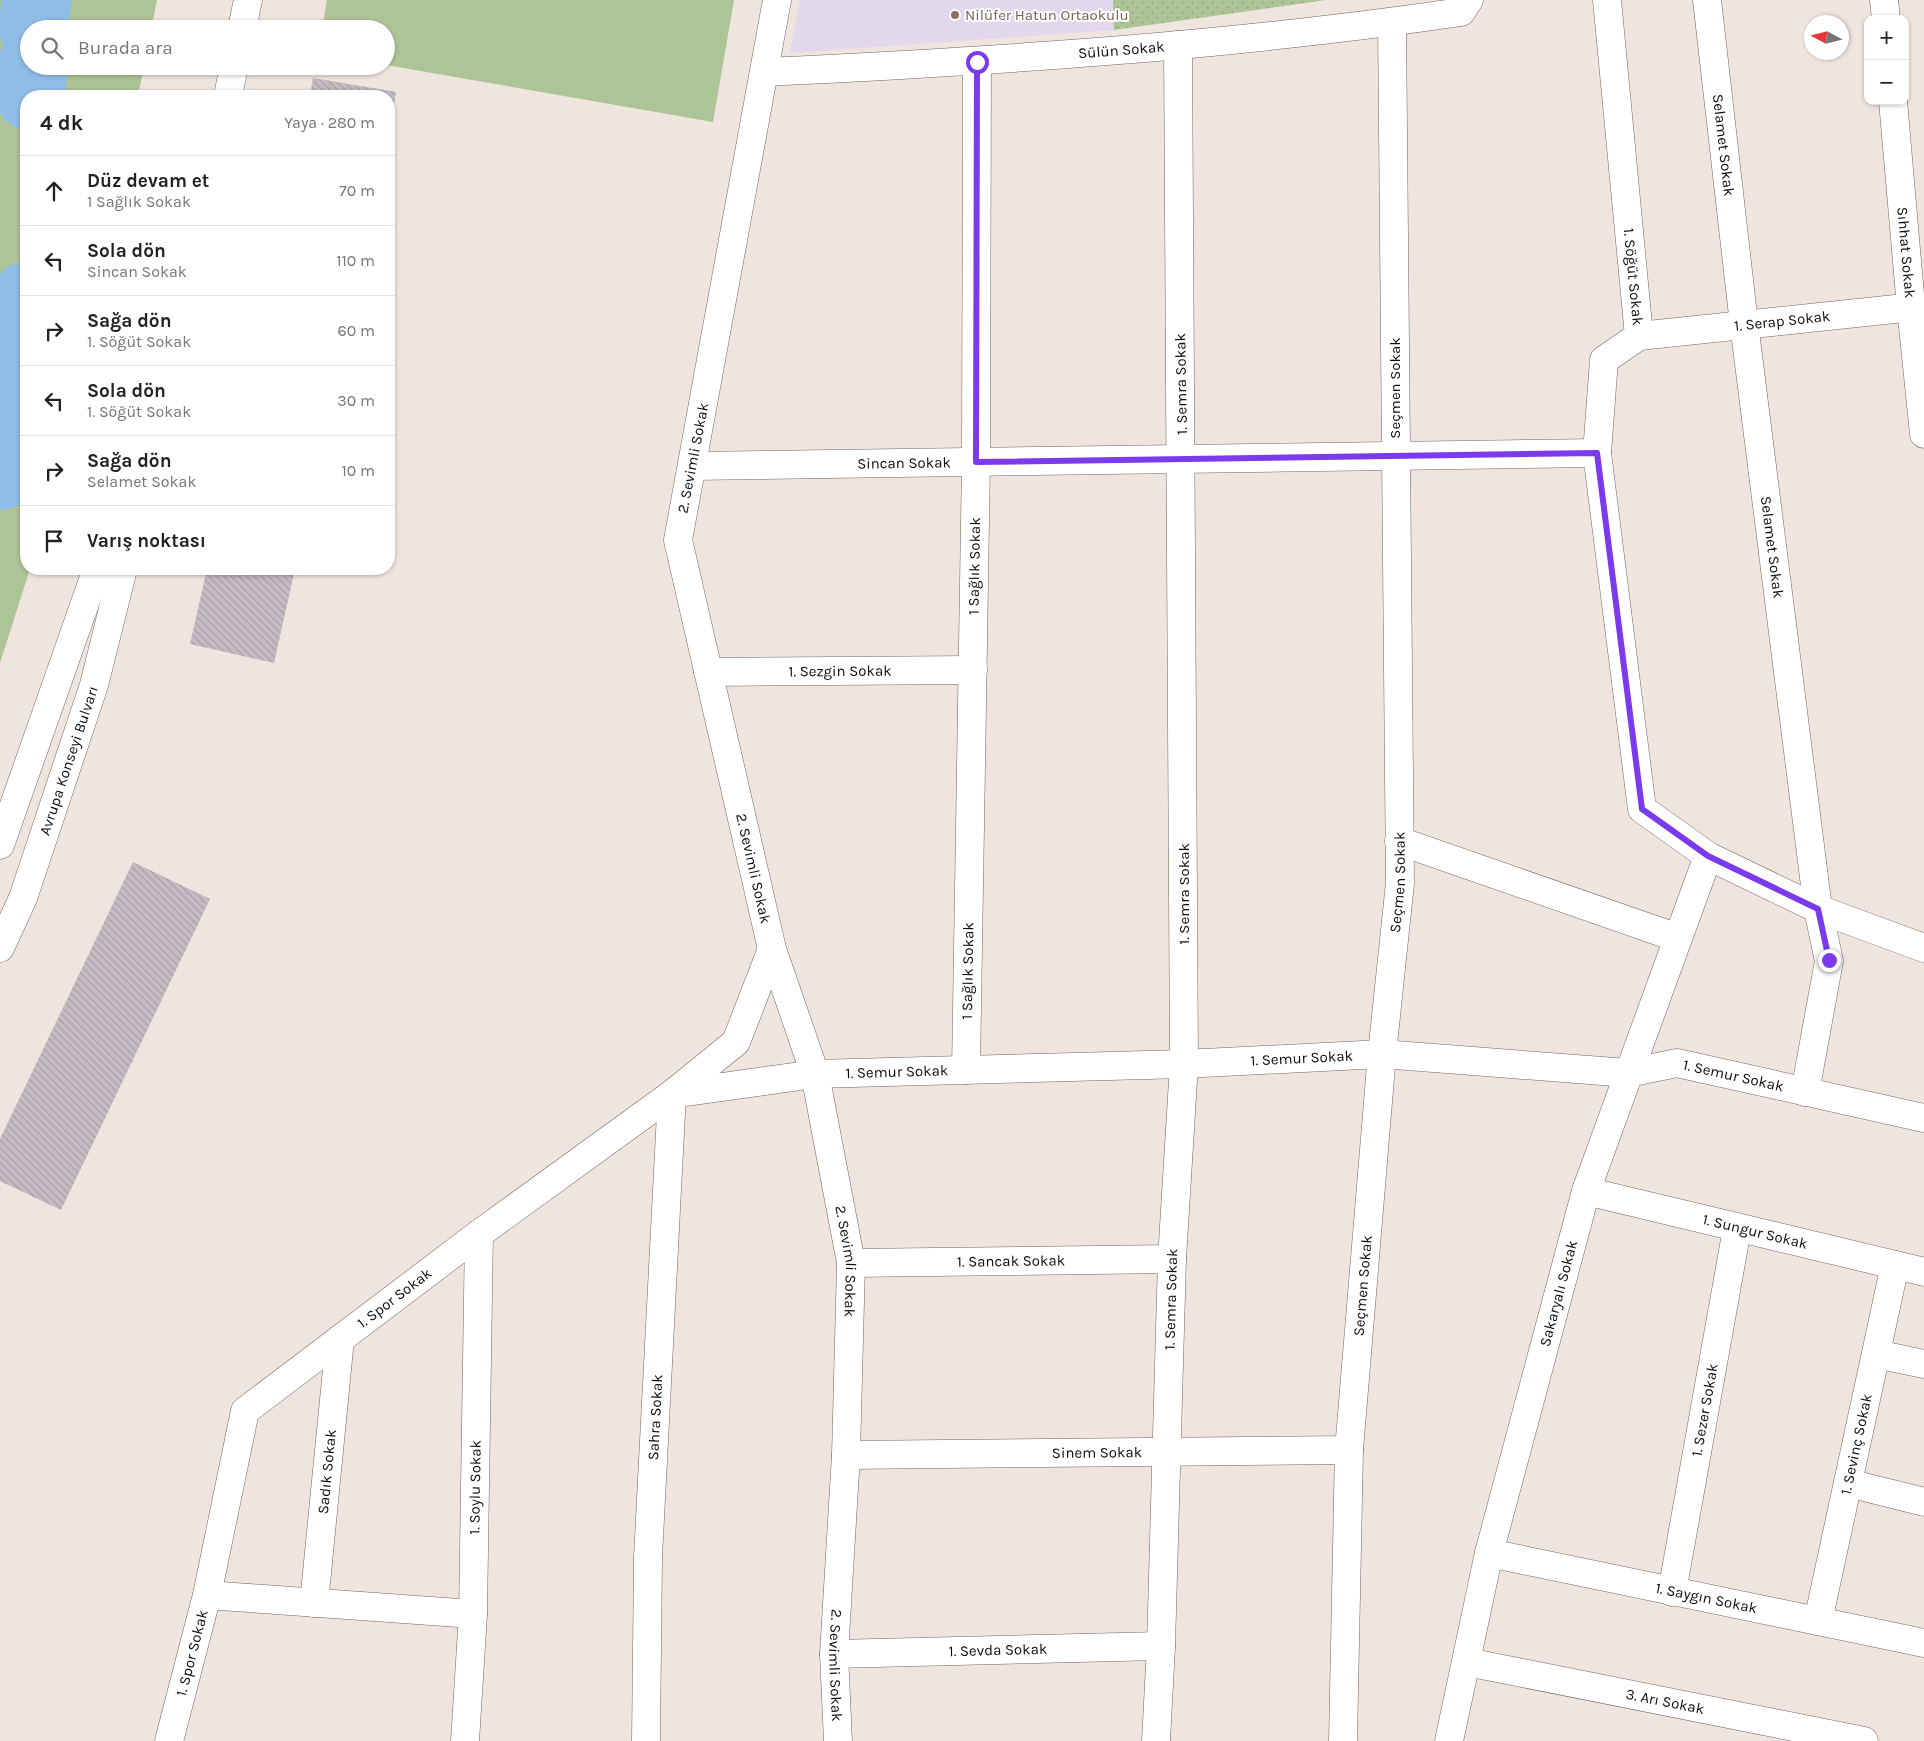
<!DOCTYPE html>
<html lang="tr">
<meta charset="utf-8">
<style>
:root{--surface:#fff;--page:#f6f6f6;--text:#222;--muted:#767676;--line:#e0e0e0}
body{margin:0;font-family:Karla,sans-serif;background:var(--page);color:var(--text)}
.controls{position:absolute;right:15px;top:15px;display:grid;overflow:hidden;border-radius:10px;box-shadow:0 1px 4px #0004}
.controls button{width:45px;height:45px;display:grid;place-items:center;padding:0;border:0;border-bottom:1px solid var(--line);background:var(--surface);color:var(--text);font:25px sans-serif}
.compass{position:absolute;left:1804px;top:15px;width:45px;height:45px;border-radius:50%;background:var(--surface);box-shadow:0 1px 4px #0004;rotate:277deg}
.stop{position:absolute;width:15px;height:15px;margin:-11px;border:4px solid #7c3aed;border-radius:50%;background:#fff}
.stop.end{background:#7c3aed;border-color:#fff;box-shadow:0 1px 5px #0008}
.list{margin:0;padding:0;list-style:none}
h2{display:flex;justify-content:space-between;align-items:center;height:65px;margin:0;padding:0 20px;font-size:21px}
h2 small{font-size:16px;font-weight:400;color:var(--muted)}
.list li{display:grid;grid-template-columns:32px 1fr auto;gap:15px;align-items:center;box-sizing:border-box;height:70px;padding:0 20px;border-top:1px solid var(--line)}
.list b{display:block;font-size:19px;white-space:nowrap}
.list p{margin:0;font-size:16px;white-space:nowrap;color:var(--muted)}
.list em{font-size:16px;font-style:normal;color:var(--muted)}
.icon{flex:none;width:28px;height:28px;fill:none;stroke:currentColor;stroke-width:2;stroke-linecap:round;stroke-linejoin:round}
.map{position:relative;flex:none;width:1924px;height:1741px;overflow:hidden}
.search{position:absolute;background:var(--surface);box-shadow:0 1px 4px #0004;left:20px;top:20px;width:375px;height:55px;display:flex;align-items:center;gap:12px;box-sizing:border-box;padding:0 18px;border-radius:28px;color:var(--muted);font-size:19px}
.panel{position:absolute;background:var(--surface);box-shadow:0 1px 4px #0004;left:20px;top:90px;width:375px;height:485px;border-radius:20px}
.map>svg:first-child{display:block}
.education{fill:#e2d8ed}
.green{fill:#adc496}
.park{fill:url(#park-dots)}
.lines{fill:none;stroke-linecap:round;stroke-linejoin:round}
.river{stroke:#8fbde8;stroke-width:70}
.building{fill:url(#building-back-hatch)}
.street-casing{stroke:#706660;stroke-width:29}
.primary-casing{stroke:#706660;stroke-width:29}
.street{stroke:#fff;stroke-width:28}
.primary{stroke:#fff;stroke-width:28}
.route{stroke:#7c3aed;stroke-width:6}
.education-dot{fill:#8d6e63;stroke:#fff;stroke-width:2}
.labels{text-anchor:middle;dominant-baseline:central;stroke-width:4;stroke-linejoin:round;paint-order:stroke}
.education-label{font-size:15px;fill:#785e54;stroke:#fff;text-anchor:start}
.street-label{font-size:15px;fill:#0f0b09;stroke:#fff}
</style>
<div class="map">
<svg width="1924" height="1741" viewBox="0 0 1924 1741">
<defs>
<pattern id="park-dots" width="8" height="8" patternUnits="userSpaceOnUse" patternTransform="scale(1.25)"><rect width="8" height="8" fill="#adc496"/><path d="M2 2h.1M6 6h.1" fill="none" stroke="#94a780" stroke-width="1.8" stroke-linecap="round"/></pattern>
<pattern id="building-back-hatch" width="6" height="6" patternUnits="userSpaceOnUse" patternTransform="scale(1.25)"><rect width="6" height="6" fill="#c4bbc3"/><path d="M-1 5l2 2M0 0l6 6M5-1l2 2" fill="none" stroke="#a79fa6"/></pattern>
</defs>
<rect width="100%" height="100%" fill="#f0e4de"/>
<path class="education" d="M800,0H1113L1114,30L790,53Z"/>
<g class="green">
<path d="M0,0H157L151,29H29V66H144L138,96H26V569H30L0,663Z"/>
<path d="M327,0H734L713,122L386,65V29H322Z"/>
</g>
<path class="park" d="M1113,0H1326L1114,30Z"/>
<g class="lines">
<g class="river">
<path d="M34,29L36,0"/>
<path d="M31,96L32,66"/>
<path d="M0,475L21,348L26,297"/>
</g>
</g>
<g class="building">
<path d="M313,78L396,92L390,128L389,96H310Z"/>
<path d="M207,569H295L274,663L190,644Z"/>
<path d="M133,862L210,899L61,1210L0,1181V1139Z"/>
</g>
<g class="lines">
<g class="street-casing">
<g id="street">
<path id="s1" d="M777,0L678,540L772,949L815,1074L851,1263L846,1455L834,1654L838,1741"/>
<path id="s2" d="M1607,0L1639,336L1604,360L1597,453L1642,809L1708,856L1818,909L1924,948"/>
<path id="s3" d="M1707,0L1744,324L1818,909L1829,961L1805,1092"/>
<path d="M1884,0L1886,19"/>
<path id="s4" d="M764,72C997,61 1230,46 1461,12L1469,0"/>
<path id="s5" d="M1893,101L1911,307L1924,434"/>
<path id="s6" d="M1639,336L1924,306"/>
<path id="s7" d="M692,466L1597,453"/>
<path id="s8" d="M708,672L973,670"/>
<path d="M1399,841L1678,938"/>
<path id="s9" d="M966,1070L976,462L977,62"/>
<path id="s10" d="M1586,1191L1924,1272"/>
<path id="s11" d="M851,1263L1172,1259"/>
<path d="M1876,1354L1924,1364"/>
<path id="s12" d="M846,1455L1349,1450"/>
<path d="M1848,1483L1924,1502"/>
<path id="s13" d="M1489,1553L1924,1643"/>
<path id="s14" d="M1672,1592L1737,1229"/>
<path d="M207,1595L473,1614"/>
<path id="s15" d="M314,1603L340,1339"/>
<path id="s16" d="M1818,1621L1895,1265"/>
<path id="s17" d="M834,1654L1161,1646"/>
<path id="s18" d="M1467,1662L1864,1741"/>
<path id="s19" d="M169,1741L207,1595L245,1411L479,1234L672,1094L736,1042L772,949"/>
<path id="s20" d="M465,1741L473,1614L479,1234"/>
<path id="s21" d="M646,1741L648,1557L672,1094L815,1074L1184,1064L1382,1054L1628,1073L1677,1063L1924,1118"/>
<path id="s22" d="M1156,1741L1161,1646L1172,1259L1184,1064L1178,45"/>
<path id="s23" d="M1343,1741L1349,1450L1382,1054L1400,883L1392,22"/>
<path id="s24" d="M1449,1741L1489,1553L1586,1191L1708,856"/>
</g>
</g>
<g class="primary-casing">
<g id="primary">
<path d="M242,29L248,0"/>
<path d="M228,96L234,66"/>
<path d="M0,845L97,569"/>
<path id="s25" d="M0,948L23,898L94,685L123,569"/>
</g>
</g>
<use href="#street" class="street"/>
<use href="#primary" class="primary"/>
</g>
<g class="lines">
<path class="route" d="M977,62L976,462L1597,453L1642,809L1708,856L1818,909L1829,960"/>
</g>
<circle class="education-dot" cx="955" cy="15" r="5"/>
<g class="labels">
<g class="education-label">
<text x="965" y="15">Nilüfer Hatun Ortaokulu</text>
</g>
<g class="street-label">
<text stroke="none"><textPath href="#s4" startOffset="358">Sülün Sokak</textPath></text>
<text stroke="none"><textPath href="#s3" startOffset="146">Selamet Sokak</textPath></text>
<text stroke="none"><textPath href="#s5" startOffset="152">Sıhhat Sokak</textPath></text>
<text stroke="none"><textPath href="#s2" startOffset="278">1. Söğüt Sokak</textPath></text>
<text stroke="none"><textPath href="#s6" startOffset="144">1. Serap Sokak</textPath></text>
<text transform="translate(1181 384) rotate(-91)">1. Semra Sokak</text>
<text transform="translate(1395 388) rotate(-90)">Seçmen Sokak</text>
<text transform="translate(693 458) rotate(-79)">2. Sevimli Sokak</text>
<text stroke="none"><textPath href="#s7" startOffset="212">Sincan Sokak</textPath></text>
<text stroke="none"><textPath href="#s3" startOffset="551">Selamet Sokak</textPath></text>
<text stroke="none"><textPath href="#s9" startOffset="504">1 Sağlık Sokak</textPath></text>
<text stroke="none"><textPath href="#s8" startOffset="132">1. Sezgin Sokak</textPath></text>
<text stroke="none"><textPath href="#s25" startOffset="200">Avrupa Konseyi Bulvarı</textPath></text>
<text stroke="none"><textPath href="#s1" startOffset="886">2. Sevimli Sokak</textPath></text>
<text stroke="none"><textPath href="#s23" startOffset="861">Seçmen Sokak</textPath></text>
<text transform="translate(1184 894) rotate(-90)">1. Semra Sokak</text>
<text stroke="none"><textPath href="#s9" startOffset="99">1 Sağlık Sokak</textPath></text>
<text stroke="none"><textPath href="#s21" startOffset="1279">1. Semur Sokak</textPath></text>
<text stroke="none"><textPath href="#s21" startOffset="874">1. Semur Sokak</textPath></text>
<text stroke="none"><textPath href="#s21" startOffset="1714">1. Semur Sokak</textPath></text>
<text stroke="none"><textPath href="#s10" startOffset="174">1. Sungur Sokak</textPath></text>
<text stroke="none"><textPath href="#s1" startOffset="1291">2. Sevimli Sokak</textPath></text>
<text stroke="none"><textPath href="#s11" startOffset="160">1. Sancak Sokak</textPath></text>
<text stroke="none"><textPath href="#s23" startOffset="456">Seçmen Sokak</textPath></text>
<text stroke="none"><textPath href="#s24" startOffset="461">Sakaryalı Sokak</textPath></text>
<text stroke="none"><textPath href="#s19" startOffset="526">1. Spor Sokak</textPath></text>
<text stroke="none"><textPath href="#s22" startOffset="442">1. Semra Sokak</textPath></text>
<text stroke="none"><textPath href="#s14" startOffset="185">1. Sezer Sokak</textPath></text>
<text stroke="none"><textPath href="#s21" startOffset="324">Sahra Sokak</textPath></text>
<text stroke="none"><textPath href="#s16" startOffset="181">1. Sevinç Sokak</textPath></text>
<text stroke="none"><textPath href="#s12" startOffset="251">Sinem Sokak</textPath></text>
<text stroke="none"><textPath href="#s15" startOffset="132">Sadık Sokak</textPath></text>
<text stroke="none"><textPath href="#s20" startOffset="254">1. Soylu Sokak</textPath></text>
<text stroke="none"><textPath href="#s13" startOffset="222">1. Saygın Sokak</textPath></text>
<text stroke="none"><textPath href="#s17" startOffset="164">1. Sevda Sokak</textPath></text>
<text stroke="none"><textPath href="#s19" startOffset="91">1. Spor Sokak</textPath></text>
<text stroke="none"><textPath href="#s1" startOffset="1696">2. Sevimli Sokak</textPath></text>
<text stroke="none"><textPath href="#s18" startOffset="202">3. Arı Sokak</textPath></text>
</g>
</g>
</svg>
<div class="controls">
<button>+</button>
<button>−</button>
</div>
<svg class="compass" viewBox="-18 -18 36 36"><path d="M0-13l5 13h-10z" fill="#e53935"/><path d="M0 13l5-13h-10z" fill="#767676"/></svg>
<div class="stop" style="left:977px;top:62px"></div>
<div class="stop end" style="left:1829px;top:960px"></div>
<div class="search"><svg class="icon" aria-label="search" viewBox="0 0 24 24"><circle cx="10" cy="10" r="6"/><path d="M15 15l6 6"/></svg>Burada ara</div>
<section class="panel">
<h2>4 dk<small>Yaya · 280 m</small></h2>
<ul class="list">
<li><svg class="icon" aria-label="ahead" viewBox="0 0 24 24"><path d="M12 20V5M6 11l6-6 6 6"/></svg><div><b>Düz devam et</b><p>1 Sağlık Sokak</p></div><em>70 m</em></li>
<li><svg class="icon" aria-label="left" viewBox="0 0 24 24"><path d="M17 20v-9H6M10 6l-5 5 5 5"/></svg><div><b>Sola dön</b><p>Sincan Sokak</p></div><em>110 m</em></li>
<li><svg class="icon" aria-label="right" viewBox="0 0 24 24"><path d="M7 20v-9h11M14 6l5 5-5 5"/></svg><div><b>Sağa dön</b><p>1. Söğüt Sokak</p></div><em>60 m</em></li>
<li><svg class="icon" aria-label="left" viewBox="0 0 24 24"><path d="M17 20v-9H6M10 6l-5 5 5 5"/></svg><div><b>Sola dön</b><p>1. Söğüt Sokak</p></div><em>30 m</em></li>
<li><svg class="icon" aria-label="right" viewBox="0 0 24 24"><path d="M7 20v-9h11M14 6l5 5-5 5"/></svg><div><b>Sağa dön</b><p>Selamet Sokak</p></div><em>10 m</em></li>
<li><svg class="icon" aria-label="arrive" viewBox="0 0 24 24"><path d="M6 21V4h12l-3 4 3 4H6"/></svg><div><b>Varış noktası</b></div></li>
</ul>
</section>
</div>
